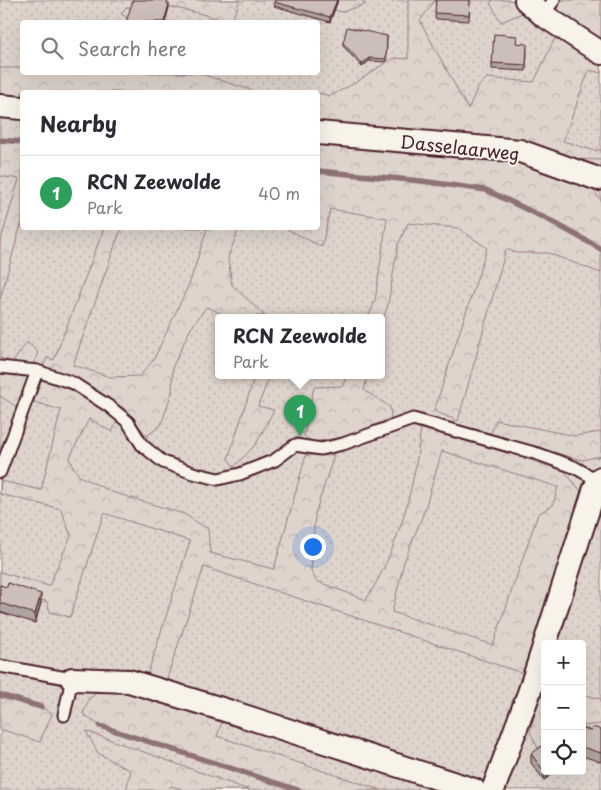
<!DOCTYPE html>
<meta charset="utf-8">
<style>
:root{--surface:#fff;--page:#f7f7f7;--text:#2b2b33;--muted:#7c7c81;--line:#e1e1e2;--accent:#111827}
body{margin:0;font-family:"Playpen Sans",sans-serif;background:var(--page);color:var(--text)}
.controls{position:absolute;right:15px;bottom:15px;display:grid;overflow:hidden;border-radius:5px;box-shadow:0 5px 20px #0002}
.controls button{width:45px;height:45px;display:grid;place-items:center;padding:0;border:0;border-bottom:1px solid var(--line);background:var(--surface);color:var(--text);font:25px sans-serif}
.you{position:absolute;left:312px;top:546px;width:18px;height:18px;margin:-12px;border:4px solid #fff;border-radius:50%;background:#1a73e8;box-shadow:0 0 0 8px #1a73e833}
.badge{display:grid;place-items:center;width:32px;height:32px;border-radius:50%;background:var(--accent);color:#fff;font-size:16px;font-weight:700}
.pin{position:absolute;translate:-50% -41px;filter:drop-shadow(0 1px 2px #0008)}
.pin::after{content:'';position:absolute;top:26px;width:18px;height:15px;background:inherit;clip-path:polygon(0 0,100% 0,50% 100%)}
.popup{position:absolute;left:215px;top:314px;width:170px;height:65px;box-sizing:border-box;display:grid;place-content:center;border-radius:5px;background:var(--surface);filter:drop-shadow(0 1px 4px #0005);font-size:16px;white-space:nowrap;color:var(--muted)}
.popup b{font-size:19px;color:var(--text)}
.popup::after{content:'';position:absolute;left:50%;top:100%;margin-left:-10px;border:10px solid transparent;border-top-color:var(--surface)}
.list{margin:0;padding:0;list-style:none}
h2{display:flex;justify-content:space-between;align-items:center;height:65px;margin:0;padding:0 20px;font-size:21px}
h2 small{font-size:16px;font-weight:400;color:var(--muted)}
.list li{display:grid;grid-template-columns:32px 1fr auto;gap:15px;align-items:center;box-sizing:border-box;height:75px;padding:0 20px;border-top:1px solid var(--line)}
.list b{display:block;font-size:19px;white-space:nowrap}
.list p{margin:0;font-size:16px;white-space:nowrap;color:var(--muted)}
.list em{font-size:16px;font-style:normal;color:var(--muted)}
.icon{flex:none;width:28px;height:28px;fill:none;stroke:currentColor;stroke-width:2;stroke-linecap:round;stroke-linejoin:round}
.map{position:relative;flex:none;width:601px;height:790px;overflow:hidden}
.search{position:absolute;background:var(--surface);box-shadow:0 5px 20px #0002;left:20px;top:20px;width:300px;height:55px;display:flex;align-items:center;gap:12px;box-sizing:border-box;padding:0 18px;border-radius:5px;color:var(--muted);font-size:19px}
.panel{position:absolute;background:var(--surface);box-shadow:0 5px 20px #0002;left:20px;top:90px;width:300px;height:140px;border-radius:5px}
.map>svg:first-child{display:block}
.green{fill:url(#green-dots);stroke:#947a7c;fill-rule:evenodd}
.forest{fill:url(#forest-crowns);stroke:#947a7c;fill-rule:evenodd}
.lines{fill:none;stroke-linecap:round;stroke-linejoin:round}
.stream{stroke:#8e7275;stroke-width:5.5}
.service-casing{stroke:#4a1f2b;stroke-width:15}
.minor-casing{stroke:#4a1f2b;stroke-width:26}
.service{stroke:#f7f3e8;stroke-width:11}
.minor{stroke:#f7f3e8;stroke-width:22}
.wall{fill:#afa49f;stroke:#4a1f2b}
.shaded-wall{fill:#8f8682;stroke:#4a1f2b}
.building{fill:#ccbfb9;stroke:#4a1f2b}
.labels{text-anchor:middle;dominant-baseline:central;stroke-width:4;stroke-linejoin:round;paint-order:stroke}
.street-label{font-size:18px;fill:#4a1f2b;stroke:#f7f3e8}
</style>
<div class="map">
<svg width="601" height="790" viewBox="0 0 601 790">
<defs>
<pattern id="green-dots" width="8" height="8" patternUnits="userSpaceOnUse" patternTransform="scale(1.25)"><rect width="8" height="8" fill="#ded4cc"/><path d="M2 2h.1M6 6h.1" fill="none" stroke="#c0b6af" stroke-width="1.8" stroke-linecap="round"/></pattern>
<pattern id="forest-crowns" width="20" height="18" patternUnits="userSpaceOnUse" patternTransform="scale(1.25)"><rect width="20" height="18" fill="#ded4cc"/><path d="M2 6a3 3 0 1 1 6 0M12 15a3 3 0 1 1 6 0" fill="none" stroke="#c0b6af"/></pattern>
</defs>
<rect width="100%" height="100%" fill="#f7f3e8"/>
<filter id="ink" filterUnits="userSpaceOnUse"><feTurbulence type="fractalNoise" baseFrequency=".02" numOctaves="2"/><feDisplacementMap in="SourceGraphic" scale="10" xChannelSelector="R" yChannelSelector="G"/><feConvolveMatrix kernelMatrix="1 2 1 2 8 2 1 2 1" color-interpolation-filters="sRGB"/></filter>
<g filter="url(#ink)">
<path class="green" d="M0,0H601V790H0ZM22,22H318V72H22ZM22,92H318V228H22ZM219,317H381V375H219ZM545,644H582V771H545Z"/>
<g class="forest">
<path d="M145,0H240L231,22L190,11L160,5L134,22L121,14L126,7L143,9Z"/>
<path d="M301,0H361L366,4L342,12Z"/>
<path d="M408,0H435L420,21L468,109L478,87L487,78L534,82L557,34L601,59V73L589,70L563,141L592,150H601V160L576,159L527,143L318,124V93L330,96L355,83L393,58L408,59Z"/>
<path d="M493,0H511L527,11L501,22L490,3Z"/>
<path d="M556,0H601V43L550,9Z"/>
<path d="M0,68H22V72L198,73L257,92H22V97L0,95Z"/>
<path d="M0,116L22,118V221L0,299V243L19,179L0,176Z"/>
<path d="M318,143L522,159L587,182L601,200V273L548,253H517L506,249L458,421L434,411L487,248L458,228L408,223L398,245L388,304L381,327V317H368L375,301L387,218L330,209L322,247L285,228H318Z"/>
<path d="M104,228H123L119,234L73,365L110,377L140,376L154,359L190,282L206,232V228H243H239L228,258L232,285L265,316L230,317L206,307L190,330L173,366L172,392L161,425L147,436L124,408L75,379L43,366L47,358L54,360Z"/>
<path d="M27,342L38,352L17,407L0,396V358L13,362Z"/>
<path d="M255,375H270L258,406L274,410L256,444L234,467L228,459Z"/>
<path d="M347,375H368L364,390L390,407L391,418L349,436L313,442L304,436L314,387L343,386Z"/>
<path d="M41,380L72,390L119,418L112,432L89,419L69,459L79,476L112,492L184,514L208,529L210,553L274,569L306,455H334L315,514L311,571L316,581L366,600C399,548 415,487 421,426L453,435L564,471L585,496L525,674L204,567L166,681L147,676L190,541L104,513L70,617L50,612L47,602L0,587V572L49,586L71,536L61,509L0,494L1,481L41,490L61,410L34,402ZM442,451L558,487L553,505L538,514L493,645L392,612L404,562L424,512Z"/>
<path d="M496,420L575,436L601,432V456L582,460L490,435Z"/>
<path d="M544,682L545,744L538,748L530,732Z"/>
<path d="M101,689H117L222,722L217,736L381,790H298L100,726L83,714L89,699Z"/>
<path d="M582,694L601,699V724L582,726Z"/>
<path d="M0,695L41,707L52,714L40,742L0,729Z"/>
<path d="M86,731L249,790H186L171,786L167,790H126L131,771L98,753Z"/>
</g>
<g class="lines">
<g class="stream">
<path d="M0,140L22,142"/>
<path d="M318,171L421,181L486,190L549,220L601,249"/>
<path d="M0,695L41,707"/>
<path d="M100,726L298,790"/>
</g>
<g class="service-casing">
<g id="service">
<path d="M543,15L554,0"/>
<path d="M0,367L37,371L73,383L110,407L128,422L142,445L163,462L193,473L218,479L240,474L275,460L295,445L321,449L343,444L413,419L538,454L574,467L599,481"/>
<path d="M0,472L37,371"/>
<path d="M0,666L72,679L64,715"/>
</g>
</g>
<g class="minor-casing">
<g id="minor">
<path d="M526,0L543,15L601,53"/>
<path d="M0,106L22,108"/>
<path d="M318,133L520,151L598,179"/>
<path d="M72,679L129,681L225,710L474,790"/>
<path d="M493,790L529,693L595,488L601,478"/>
</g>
</g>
<use href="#service" class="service"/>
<use href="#minor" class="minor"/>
</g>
<g class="wall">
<path d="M275,0H338L330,22L274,6Z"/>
<path d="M436,0H470L469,21L435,19Z"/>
<path d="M387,36L386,62L369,61L362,67L343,46V43Z"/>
<path d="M517,43L527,50L526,71L492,69V63Z"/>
<path d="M0,585L41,603L35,623L0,612Z"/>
<path d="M582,728L591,731L601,730V762L582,756Z"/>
<path d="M531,754L545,771H556L544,780L531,763Z"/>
</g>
<g class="shaded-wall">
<path d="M337,0H338L330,22V17Z"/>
<path d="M169,4V8L165,22H164Z"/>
<path d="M369,58V61L362,67V64Z"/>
<path d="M41,594V603L35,623V614Z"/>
<path d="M544,771H556L544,780Z"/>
</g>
<g class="building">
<path d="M133,0H168L167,4H169L164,22H126Z"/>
<path d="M275,0H337L330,17L274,2Z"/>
<path d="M436,0H470L469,15L435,13Z"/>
<path d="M347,27L387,36L386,59L369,58L362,64L343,43Z"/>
<path d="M494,34L517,36L516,43L527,44L526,65L492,63Z"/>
<path d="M8,583L41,594L35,614L0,603V585L7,587Z"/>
<path d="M593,727L601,730V753L582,747V728L591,731Z"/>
<path d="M545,744V771H544L531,754Z"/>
</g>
</g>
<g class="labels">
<g class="street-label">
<text transform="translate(460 147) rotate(6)">Dasselaarweg</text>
</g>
</g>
</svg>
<div class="controls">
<button>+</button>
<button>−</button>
<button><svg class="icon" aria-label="locate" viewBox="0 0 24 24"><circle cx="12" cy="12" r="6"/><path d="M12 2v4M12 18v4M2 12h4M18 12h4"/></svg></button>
</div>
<div class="you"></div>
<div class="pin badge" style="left:300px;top:436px;background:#2e9e5b">1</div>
<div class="popup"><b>RCN Zeewolde</b>Park</div>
<div class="search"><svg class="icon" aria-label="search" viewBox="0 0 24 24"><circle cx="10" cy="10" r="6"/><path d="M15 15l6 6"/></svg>Search here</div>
<section class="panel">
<h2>Nearby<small></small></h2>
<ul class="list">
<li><span class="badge" style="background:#2e9e5b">1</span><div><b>RCN Zeewolde</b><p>Park</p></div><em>40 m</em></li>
</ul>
</section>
</div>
